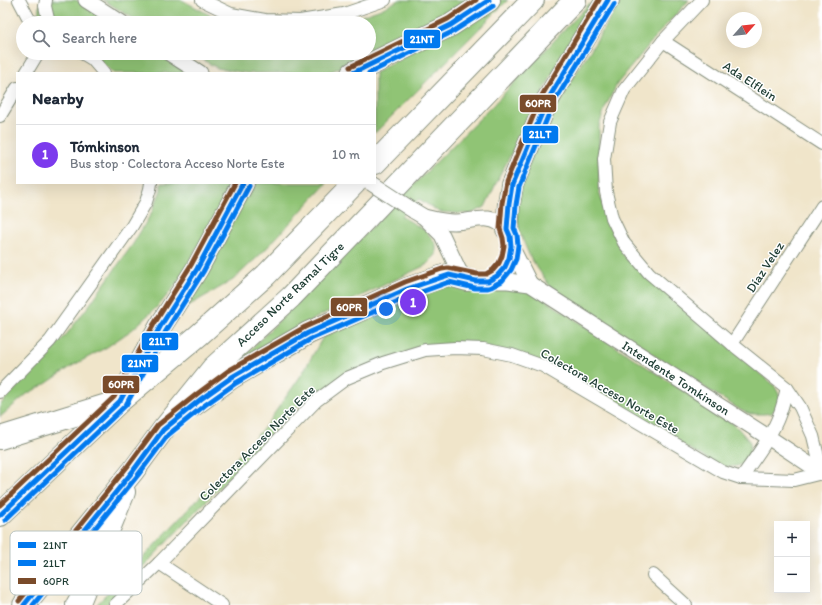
<!DOCTYPE html>
<meta charset="utf-8">
<style>
:root{--surface:#fff;--page:#f6f6f7;--text:#1f2937;--muted:#747a83;--line:#e0e1e3;--accent:#7c3aed}
body{margin:0;font-family:Itim,sans-serif;background:var(--page);color:var(--text)}
.controls{position:absolute;right:12px;bottom:12px;display:grid;overflow:hidden;border-radius:0px;box-shadow:0 4px 16px #0002}
.controls button{width:36px;height:36px;display:grid;place-items:center;padding:0;border:0;border-bottom:1px solid var(--line);background:var(--surface);color:var(--text);font:20px sans-serif}
.compass{position:absolute;left:726px;top:12px;width:36px;height:36px;border-radius:50%;background:var(--surface);box-shadow:0 4px 16px #0002;rotate:63deg}
.you{position:absolute;left:386px;top:309px;width:14px;height:14px;margin:-10px;border:3px solid #fff;border-radius:50%;background:#1a73e8;box-shadow:0 0 0 6px #1a73e833}
.badge{display:grid;place-items:center;width:26px;height:26px;border-radius:50%;background:var(--accent);color:#fff;font-size:13px;font-weight:700}
.pin{position:absolute;translate:-50% -50%;border:2px solid #fff;box-shadow:0 1px 4px #0006}
.list{margin:0;padding:0;list-style:none}
h2{display:flex;justify-content:space-between;align-items:center;height:52px;margin:0;padding:0 16px;font-size:17px}
h2 small{font-size:13px;font-weight:400;color:var(--muted)}
.list li{display:grid;grid-template-columns:26px 1fr auto;gap:12px;align-items:center;box-sizing:border-box;height:60px;padding:0 16px;border-top:1px solid var(--line)}
.list b{display:block;font-size:15px;white-space:nowrap}
.list p{margin:0;font-size:13px;white-space:nowrap;color:var(--muted)}
.list em{font-size:13px;font-style:normal;color:var(--muted)}
.icon{flex:none;width:22px;height:22px;fill:none;stroke:currentColor;stroke-width:2;stroke-linecap:round;stroke-linejoin:round}
.map{position:relative;flex:none;width:822px;height:605px;overflow:hidden}
.search{position:absolute;background:var(--surface);box-shadow:0 4px 16px #0002;left:16px;top:16px;width:360px;height:44px;display:flex;align-items:center;gap:10px;box-sizing:border-box;padding:0 14px;border-radius:22px;color:var(--muted);font-size:15px}
.panel{position:absolute;background:var(--surface);box-shadow:0 4px 16px #0002;left:16px;top:72px;width:360px;height:112px;border-radius:0px}
.map>svg:first-child{display:block}
.green{fill:#90c475;stroke:#588054}
.lines{fill:none;stroke-linecap:round;stroke-linejoin:round}
.minor-casing{stroke:#88917f;stroke-width:14}
.tertiary-casing{stroke:#88917f;stroke-width:17}
.motorway-casing{stroke:#88917f;stroke-width:24}
.minor{stroke:#fff;stroke-width:12}
.tertiary{stroke:#fff;stroke-width:15}
.motorway{stroke:#fff;stroke-width:22}
.tertiary-bridge-casing{stroke:#88917f;stroke-width:17;stroke-linecap:butt}
.tertiary-bridge{stroke:#fff;stroke-width:15}
.bus-1-casing{stroke:#fff;stroke-width:8}
.bus-2-casing{stroke:#fff;stroke-width:8}
.bus-3-casing{stroke:#fff;stroke-width:8}
.bus-1{stroke:#0079ef;stroke-width:5}
.bus-2{stroke:#0079ef;stroke-width:5}
.bus-3{stroke:#7a4b2a;stroke-width:5}
.labels{text-anchor:middle;dominant-baseline:central;stroke-width:3;stroke-linejoin:round;paint-order:stroke}
.street-label{font-size:13px;fill:#1f3d34;stroke:#fff}
.key{fill:#fff;stroke:#bcc5c2;stroke-width:1}
.key-label{font-size:11px;fill:#1f3d34}
.line-badge{stroke:#fff;stroke-width:1.5}
.badge-label{font-size:11px;text-anchor:middle;font-weight:bold;fill:#fff}
</style>
<div class="map">
<svg width="822" height="605" viewBox="0 0 822 605">
<rect width="100%" height="100%" fill="#fff"/>
<filter id="ink" filterUnits="userSpaceOnUse"><feTurbulence type="fractalNoise" baseFrequency=".025" numOctaves="2"/><feDisplacementMap in="SourceGraphic" scale="8" xChannelSelector="R" yChannelSelector="G"/><feConvolveMatrix kernelMatrix="1 2 1 2 8 2 1 2 1" color-interpolation-filters="sRGB"/></filter>
<filter id="wash" filterUnits="userSpaceOnUse"><feTurbulence type="fractalNoise" baseFrequency=".012" numOctaves="4" result="noise"/><feDisplacementMap in="SourceGraphic" scale="16" xChannelSelector="R" yChannelSelector="G"/><feGaussianBlur stdDeviation="0.9" result="paint"/><feColorMatrix in="noise" values="0 0 0 0 0 0 0 0 0 0 0 0 0 0 0 0 0 1.4 0 .05"/><feComposite in="paint" operator="in"/></filter>
<g filter="url(#wash)">
<rect width="100%" height="100%" fill="#f0e5ca"/>
<g class="green">
<path d="M44,0H76L114,23H46L38,17L39,7Z"/>
<path d="M103,0H182L221,21L230,23H141Z"/>
<path d="M399,0H470L446,18L369,53V23H342L381,9Z"/>
<path d="M500,0H508L375,133V73Z"/>
<path d="M622,0H689L657,35L617,84L605,108L599,126V191L607,220L623,255L774,385L780,396V403L772,413L764,414H750L742,411L579,308L551,288L530,257L520,233L516,210L517,192L547,120L616,9Z"/>
<path d="M589,4L592,7L582,20L553,73L500,175L485,207L471,214L439,212L419,199L401,216L426,231L436,244V255L426,265L325,313L240,360L494,104Z"/>
<path d="M92,53H162L190,73H113Z"/>
<path d="M192,53H369L349,60L339,68L327,73H246L217,68Z"/>
<path d="M161,183H229L227,186L223,203L175,286L159,305L133,329L107,347L72,366L47,383L27,394L0,417V405L66,335L90,304L133,244L152,212L161,190Z"/>
<path d="M251,183H327L264,251L233,280L188,306H182Z"/>
<path d="M442,286H455L474,291L489,287L530,290L735,425L750,442C750,446 750,451 749,455C743,469 731,467 719,466L529,357L440,346L342,377L298,406L106,605H96L133,568L195,502L264,428L302,374L323,337L390,303L401,305Z"/>
</g>
</g>
<g filter="url(#ink)">
<g class="lines">
<g class="minor-casing">
<g id="minor">
<path d="M19,0L29,19L36,23"/>
<path d="M46,0L45,6L49,23"/>
<path d="M202,0L231,14L265,20L300,21L344,14L385,0"/>
<path d="M702,0L663,41L624,90L610,122L604,159L606,192L612,218L624,243L649,273L732,344L787,388L800,407L813,436L822,473"/>
<path d="M663,41L822,144"/>
<path d="M82,53L92,59L104,73"/>
<path d="M26,73L38,53"/>
<path d="M0,116L17,88"/>
<path d="M732,344L822,206"/>
<path d="M0,392L50,341L132,226L146,202L150,189L151,183"/>
<path d="M741,478C755,458 772,436 780,413C783,405 785,396 787,388"/>
<path d="M159,563L222,605"/>
<path d="M653,575L686,605"/>
<path d="M115,605L159,563L316,401L347,378L383,363L425,350L455,348L483,349L512,355L543,366L723,472L741,478L794,480L822,473"/>
</g>
</g>
<g class="tertiary-casing">
<g id="tertiary">
<path d="M86,0L122,23"/>
<path d="M169,53L200,73"/>
<path d="M414,211L424,217L442,235L459,271L467,280L476,281H508L530,284L768,437L822,473"/>
<path d="M424,217C433,219 444,222 454,222C466,222 477,218 488,219C504,221 513,235 511,250C508,266 502,274 488,281"/>
<path d="M511,246L530,284"/>
</g>
</g>
<g class="motorway-casing">
<g id="motorway">
<path d="M353,73L451,25L489,0"/>
<path d="M375,163L533,0"/>
<path d="M507,229L509,204L512,185L547,101L603,7L608,0"/>
<path d="M192,406L232,377L308,333L407,289L444,276L449,275L467,280"/>
<path d="M0,438L120,401L160,327L197,269L243,183"/>
<path d="M0,515L120,401L199,335L266,275L355,183"/>
<path d="M24,605L133,471L163,430L213,368L291,297L575,0"/>
<path d="M77,605L80,600L124,492"/>
</g>
</g>
<use href="#minor" class="minor"/>
<use href="#tertiary" class="tertiary"/>
<use href="#motorway" class="motorway"/>
<g class="tertiary-bridge-casing">
<path id="tertiary-bridge" d="M371,183L414,211"/>
</g>
<use href="#tertiary-bridge" class="tertiary-bridge"/>
<g class="bus-1-casing">
<g id="bus-1">
<path d="M353,73L451,25L489,0"/>
<path d="M0,515L120,401L160,327L197,269L243,183"/>
<path d="M24,605L133,471L163,430L201,399L232,377L308,333L407,289L449,275L476,281H488L497,276L505,267L509,258L511,246L510,236L507,229L509,204L512,185L547,101L608,0"/>
</g>
</g>
<g class="bus-2-casing">
<g id="bus-2">
<path d="M369,73L454,31L493,6"/>
<path d="M5,520L126,405L166,331L203,272L249,186"/>
<path d="M33,605L138,475L168,435L205,405L236,383L311,339L410,296L449,282L475,288H488L491,287L502,281L511,270L516,259L518,245L517,235L514,228L516,205L519,187L553,104L614,4"/>
</g>
</g>
<g class="bus-3-casing">
<g id="bus-3">
<path d="M350,67L448,19L476,0"/>
<path d="M0,505L114,397L154,324L191,265L235,183"/>
<path d="M19,601L127,467L158,425L197,394L228,371L305,327L405,282L442,269L448,268L477,274H486L493,270L499,263L502,256L504,246L503,238L500,229L502,203L506,182L541,97L599,0"/>
</g>
</g>
<use href="#bus-1" class="bus-1"/>
<use href="#bus-2" class="bus-2"/>
<use href="#bus-3" class="bus-3"/>
</g>
</g>
<g class="labels">
<g class="street-label">
<text transform="translate(750 81) rotate(33)">Ada Elflein</text>
<text transform="translate(765 267) rotate(-57)">Díaz Velez</text>
<text transform="translate(290 294) rotate(-44)">Acceso Norte Ramal Tigre</text>
<text transform="translate(676 378) rotate(33)">Intendente Tomkinson</text>
<text transform="translate(610 391) rotate(30)">Colectora Acceso Norte Este</text>
<text transform="translate(257 443) rotate(-45)">Colectora Acceso Norte Este</text>
</g>
</g>
<rect x="10" y="531" width="132" height="64" rx="6" class="key"/>
<rect x="18" y="542" width="18" height="6" fill="#0079ef"/>
<rect x="18" y="560" width="18" height="6" fill="#0079ef"/>
<rect x="18" y="578" width="18" height="6" fill="#7a4b2a"/>
<g class="key-label">
<text x="43" y="549">21NT</text>
<text x="43" y="567">21LT</text>
<text x="43" y="585">60PR</text>
</g>
<g class="line-badge">
<rect x="403" y="29" width="38" height="20" rx="4" fill="#0079ef"/>
<rect x="519" y="94" width="38" height="19" rx="4" fill="#7a4b2a"/>
<rect x="522" y="125" width="37" height="19" rx="4" fill="#0079ef"/>
<rect x="330" y="297" width="38" height="20" rx="4" fill="#7a4b2a"/>
<rect x="141" y="332" width="38" height="19" rx="4" fill="#0079ef"/>
<rect x="121" y="354" width="38" height="19" rx="4" fill="#0079ef"/>
<rect x="102" y="375" width="38" height="19" rx="4" fill="#7a4b2a"/>
</g>
<g class="badge-label">
<text x="422" y="43">21NT</text>
<text x="538" y="107">60PR</text>
<text x="540" y="138">21LT</text>
<text x="349" y="311">60PR</text>
<text x="160" y="345">21LT</text>
<text x="140" y="367">21NT</text>
<text x="121" y="388">60PR</text>
</g>
</svg>
<div class="controls">
<button>+</button>
<button>−</button>
</div>
<svg class="compass" viewBox="-18 -18 36 36"><path d="M0-13l5 13h-10z" fill="#e53935"/><path d="M0 13l5-13h-10z" fill="#747a83"/></svg>
<div class="you"></div>
<div class="pin badge" style="left:413px;top:302px">1</div>
<div class="search"><svg class="icon" aria-label="search" viewBox="0 0 24 24"><circle cx="10" cy="10" r="6"/><path d="M15 15l6 6"/></svg>Search here</div>
<section class="panel">
<h2>Nearby<small></small></h2>
<ul class="list">
<li><span class="badge">1</span><div><b>Tómkinson</b><p>Bus stop · Colectora Acceso Norte Este</p></div><em>10 m</em></li>
</ul>
</section>
</div>
